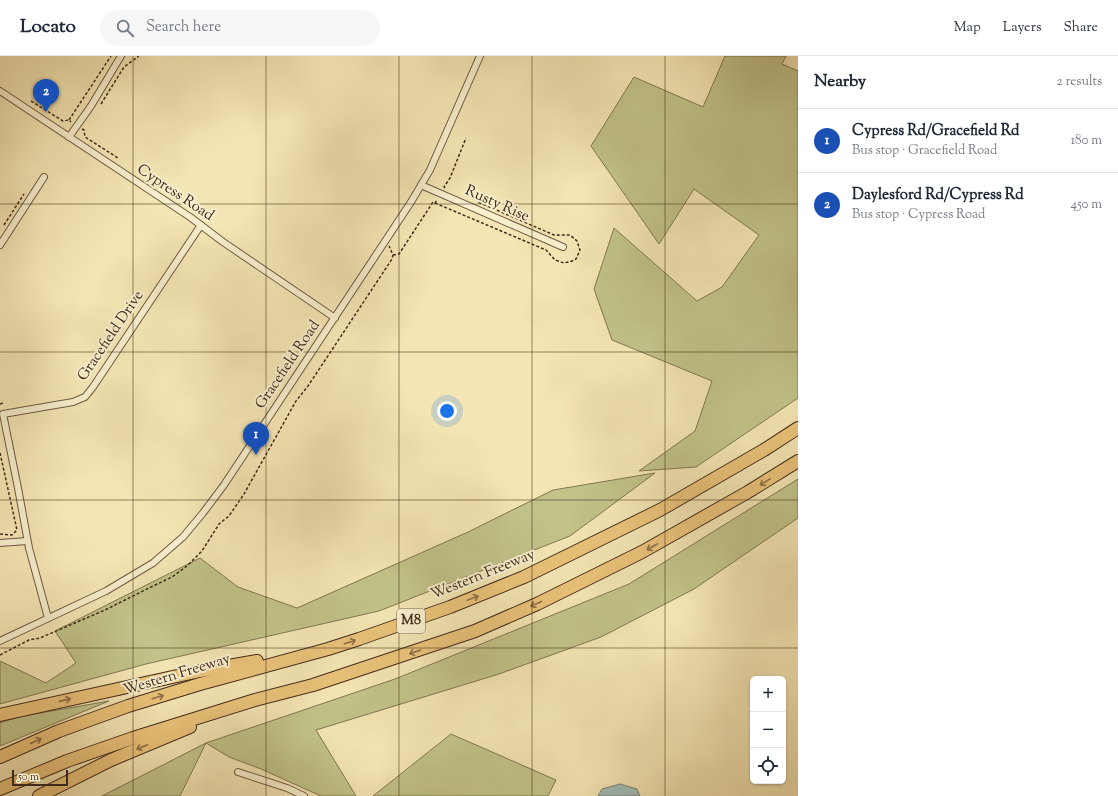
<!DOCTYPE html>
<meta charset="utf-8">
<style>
:root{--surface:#fff;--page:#f6f6f7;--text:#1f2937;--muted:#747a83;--line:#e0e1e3;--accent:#0f766e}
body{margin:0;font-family:"Sorts Mill Goudy",serif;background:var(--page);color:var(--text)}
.controls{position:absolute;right:12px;bottom:12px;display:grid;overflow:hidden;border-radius:6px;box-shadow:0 1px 3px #0004}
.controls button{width:36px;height:36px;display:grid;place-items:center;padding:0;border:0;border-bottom:1px solid var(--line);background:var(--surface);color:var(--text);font:20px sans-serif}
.scale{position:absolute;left:12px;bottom:10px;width:56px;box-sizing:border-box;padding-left:4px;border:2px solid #432b1c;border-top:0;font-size:11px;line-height:14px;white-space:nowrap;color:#432b1c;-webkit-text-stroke:3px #f8efce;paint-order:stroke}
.you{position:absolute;left:447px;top:355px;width:14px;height:14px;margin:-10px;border:3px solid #fff;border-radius:50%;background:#1a73e8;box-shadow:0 0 0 6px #1a73e833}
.badge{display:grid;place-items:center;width:26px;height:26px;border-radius:50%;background:var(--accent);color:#fff;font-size:13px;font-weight:700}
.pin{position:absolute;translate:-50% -33px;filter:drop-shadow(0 1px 2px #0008)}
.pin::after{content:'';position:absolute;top:21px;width:14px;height:12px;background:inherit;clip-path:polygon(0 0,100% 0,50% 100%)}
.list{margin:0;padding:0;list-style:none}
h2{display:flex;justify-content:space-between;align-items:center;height:52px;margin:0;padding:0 16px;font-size:17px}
h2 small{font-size:13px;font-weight:400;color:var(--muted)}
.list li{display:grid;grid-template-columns:26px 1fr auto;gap:12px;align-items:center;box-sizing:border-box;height:64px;padding:0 16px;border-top:1px solid var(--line)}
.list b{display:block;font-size:15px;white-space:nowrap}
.list p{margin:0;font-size:13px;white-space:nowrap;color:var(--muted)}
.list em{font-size:13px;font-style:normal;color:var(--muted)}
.icon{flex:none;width:22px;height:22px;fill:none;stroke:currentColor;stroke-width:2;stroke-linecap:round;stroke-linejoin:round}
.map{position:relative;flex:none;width:798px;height:740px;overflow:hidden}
header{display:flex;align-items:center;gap:24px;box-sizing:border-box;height:56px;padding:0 20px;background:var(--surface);border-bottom:1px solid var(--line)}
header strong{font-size:19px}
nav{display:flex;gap:22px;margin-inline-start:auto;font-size:14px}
.search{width:280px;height:36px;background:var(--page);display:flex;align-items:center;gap:10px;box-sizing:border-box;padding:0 14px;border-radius:22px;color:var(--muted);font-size:15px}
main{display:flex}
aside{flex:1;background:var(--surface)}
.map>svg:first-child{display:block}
.green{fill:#c1c389;stroke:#827752}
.water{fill:#a1bdb9;stroke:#7b837a}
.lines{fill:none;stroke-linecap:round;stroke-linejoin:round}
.street-casing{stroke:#6f5a42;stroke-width:8}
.highway-casing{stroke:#432b1c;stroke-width:14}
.path{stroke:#432b1c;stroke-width:1.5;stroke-dasharray:3 2;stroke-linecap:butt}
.street{stroke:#f8efce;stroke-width:6}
.highway{stroke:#eac37a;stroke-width:12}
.oneway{stroke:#8e6f46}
.grid{fill:none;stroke:#432b1c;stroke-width:1;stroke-opacity:0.55}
.labels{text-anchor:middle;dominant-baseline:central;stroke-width:4;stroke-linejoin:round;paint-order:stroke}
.shield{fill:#f8efce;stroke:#796651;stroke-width:1}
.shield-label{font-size:14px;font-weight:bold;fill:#432b1c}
.street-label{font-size:15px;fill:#432b1c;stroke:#f8efce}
</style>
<header>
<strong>Locato</strong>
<div class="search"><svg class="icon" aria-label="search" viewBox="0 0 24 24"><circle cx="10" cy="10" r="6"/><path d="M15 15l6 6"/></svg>Search here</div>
<nav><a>Map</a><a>Layers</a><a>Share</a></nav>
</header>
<main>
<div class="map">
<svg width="798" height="740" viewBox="0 0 798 740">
<rect width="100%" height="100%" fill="#f4e6b4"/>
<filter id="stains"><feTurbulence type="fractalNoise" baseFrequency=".005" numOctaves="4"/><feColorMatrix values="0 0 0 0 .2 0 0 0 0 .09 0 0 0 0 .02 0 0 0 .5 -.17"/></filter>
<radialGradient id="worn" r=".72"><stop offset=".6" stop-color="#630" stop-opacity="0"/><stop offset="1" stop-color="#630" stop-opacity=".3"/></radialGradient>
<g class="green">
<path d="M725,0H786L782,8L798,15V342L696,411L639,415L695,375L712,325L612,284L594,233L614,172L697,245L722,231L759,179L694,133L659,188L591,90L634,21L703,51Z"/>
<path d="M655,417L570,480L379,555L146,608L0,648V605L46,627L76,607L55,575L200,502L238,531L297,552L468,476L553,434Z"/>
<path d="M798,423V462L694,533L601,581L499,618L316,674L356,740H321L261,713L229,701L206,687L180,740H102L206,687L395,623L629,528Z"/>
<path d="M109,645L0,690V667L17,661Z"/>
<path d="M451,678L556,724L548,740H373Z"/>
</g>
<path class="water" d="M620,728L637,733L640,740H598L602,733Z"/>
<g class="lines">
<g class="street-casing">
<g id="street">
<path d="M0,35L190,161L223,186L335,262"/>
<path d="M69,81L91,50L121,0"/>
<path d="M421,129L563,191"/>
<path d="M0,189L44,121"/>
<path d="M0,487L27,485"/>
<path d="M48,562L29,492L18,432L3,358L73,346L85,341L93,331L201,169"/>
<path d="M0,585L106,535L153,507L183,481L203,457L224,429L411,146L430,114L480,0"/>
<path d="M238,716L287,732L304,740"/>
</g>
</g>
<g class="highway-casing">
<g id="highway">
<path d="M0,659L200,615L257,605"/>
<path d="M0,701L59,675L128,650L200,628L328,593L359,583L450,551L524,521L660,454L764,394L798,372"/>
<path d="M0,733L67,705L133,682L255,644L313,629L475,575L537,548L642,496L748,436L798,405"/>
<path d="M39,740L111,704L190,671"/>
</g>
</g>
<g class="path">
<path d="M31,45L63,65L69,64L71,66"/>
<path d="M101,48L124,11L139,0"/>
<path d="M69,64L111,0"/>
<path d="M82,73L84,74L85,81L118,102"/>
<path d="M445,132L444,131L450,122L466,82"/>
<path d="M435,147L546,194L555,204L564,207L572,205L576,203L580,194L577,185L570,179H554L478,146"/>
<path d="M4,169L24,138"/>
<path d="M393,199L399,198L433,146L435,147L437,144"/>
<path d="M0,348L3,347"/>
<path d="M0,397L17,474L12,479L0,478"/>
<path d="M0,599L29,584L40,582L105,554L153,530L172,521L187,510L202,495L219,468L229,460L244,438L296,345L308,330L392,203L393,199L389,190"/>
</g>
<use href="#street" class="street"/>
<use href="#highway" class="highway"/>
</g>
<defs><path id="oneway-shaft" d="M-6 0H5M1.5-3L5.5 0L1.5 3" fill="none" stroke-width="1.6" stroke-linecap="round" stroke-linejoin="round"/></defs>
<g class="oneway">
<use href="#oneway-shaft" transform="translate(765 426) rotate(148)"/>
<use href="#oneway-shaft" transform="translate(652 491) rotate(150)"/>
<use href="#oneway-shaft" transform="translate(473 542) rotate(-22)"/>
<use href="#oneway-shaft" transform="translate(536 548) rotate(156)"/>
<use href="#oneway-shaft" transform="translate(350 586) rotate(-18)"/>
<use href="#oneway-shaft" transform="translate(415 596) rotate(161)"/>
<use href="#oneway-shaft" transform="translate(158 641) rotate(-17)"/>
<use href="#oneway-shaft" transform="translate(65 644) rotate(-13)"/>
<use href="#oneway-shaft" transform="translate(36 685) rotate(-24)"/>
<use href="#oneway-shaft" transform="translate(142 691) rotate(157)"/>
</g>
<path class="grid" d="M133,0V740M266,0V740M399,0V740M532,0V740M665,0V740M0,148H798M0,296H798M0,444H798M0,592H798"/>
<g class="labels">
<rect class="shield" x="397" y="553" width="28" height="24" rx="3"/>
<g class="shield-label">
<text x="411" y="565">M8</text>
</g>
<g class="street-label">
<text transform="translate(175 137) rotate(34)">Cypress Road</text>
<text transform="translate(497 148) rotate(24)">Rusty Rise</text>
<text transform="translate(111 280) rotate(-56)">Gracefield Drive</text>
<text transform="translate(288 309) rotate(-56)">Gracefield Road</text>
<text transform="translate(483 519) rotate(-22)">Western Freeway</text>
<text transform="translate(177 619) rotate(-17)">Western Freeway</text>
</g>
</g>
<rect width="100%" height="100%" filter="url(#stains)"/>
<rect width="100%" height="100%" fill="url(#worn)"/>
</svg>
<div class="controls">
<button>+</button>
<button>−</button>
<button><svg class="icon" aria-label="locate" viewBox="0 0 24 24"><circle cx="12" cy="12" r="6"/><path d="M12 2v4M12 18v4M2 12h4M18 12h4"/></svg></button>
</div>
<div class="scale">50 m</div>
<div class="you"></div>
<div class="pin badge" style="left:256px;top:399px;background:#1a4fb4">1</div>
<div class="pin badge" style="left:46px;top:56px;background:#1a4fb4">2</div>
</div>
<aside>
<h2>Nearby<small>2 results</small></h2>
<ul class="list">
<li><span class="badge" style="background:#1a4fb4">1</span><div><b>Cypress Rd/Gracefield Rd</b><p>Bus stop · Gracefield Road</p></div><em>180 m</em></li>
<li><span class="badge" style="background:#1a4fb4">2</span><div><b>Daylesford Rd/Cypress Rd</b><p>Bus stop · Cypress Road</p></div><em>450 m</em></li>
</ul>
</aside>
</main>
